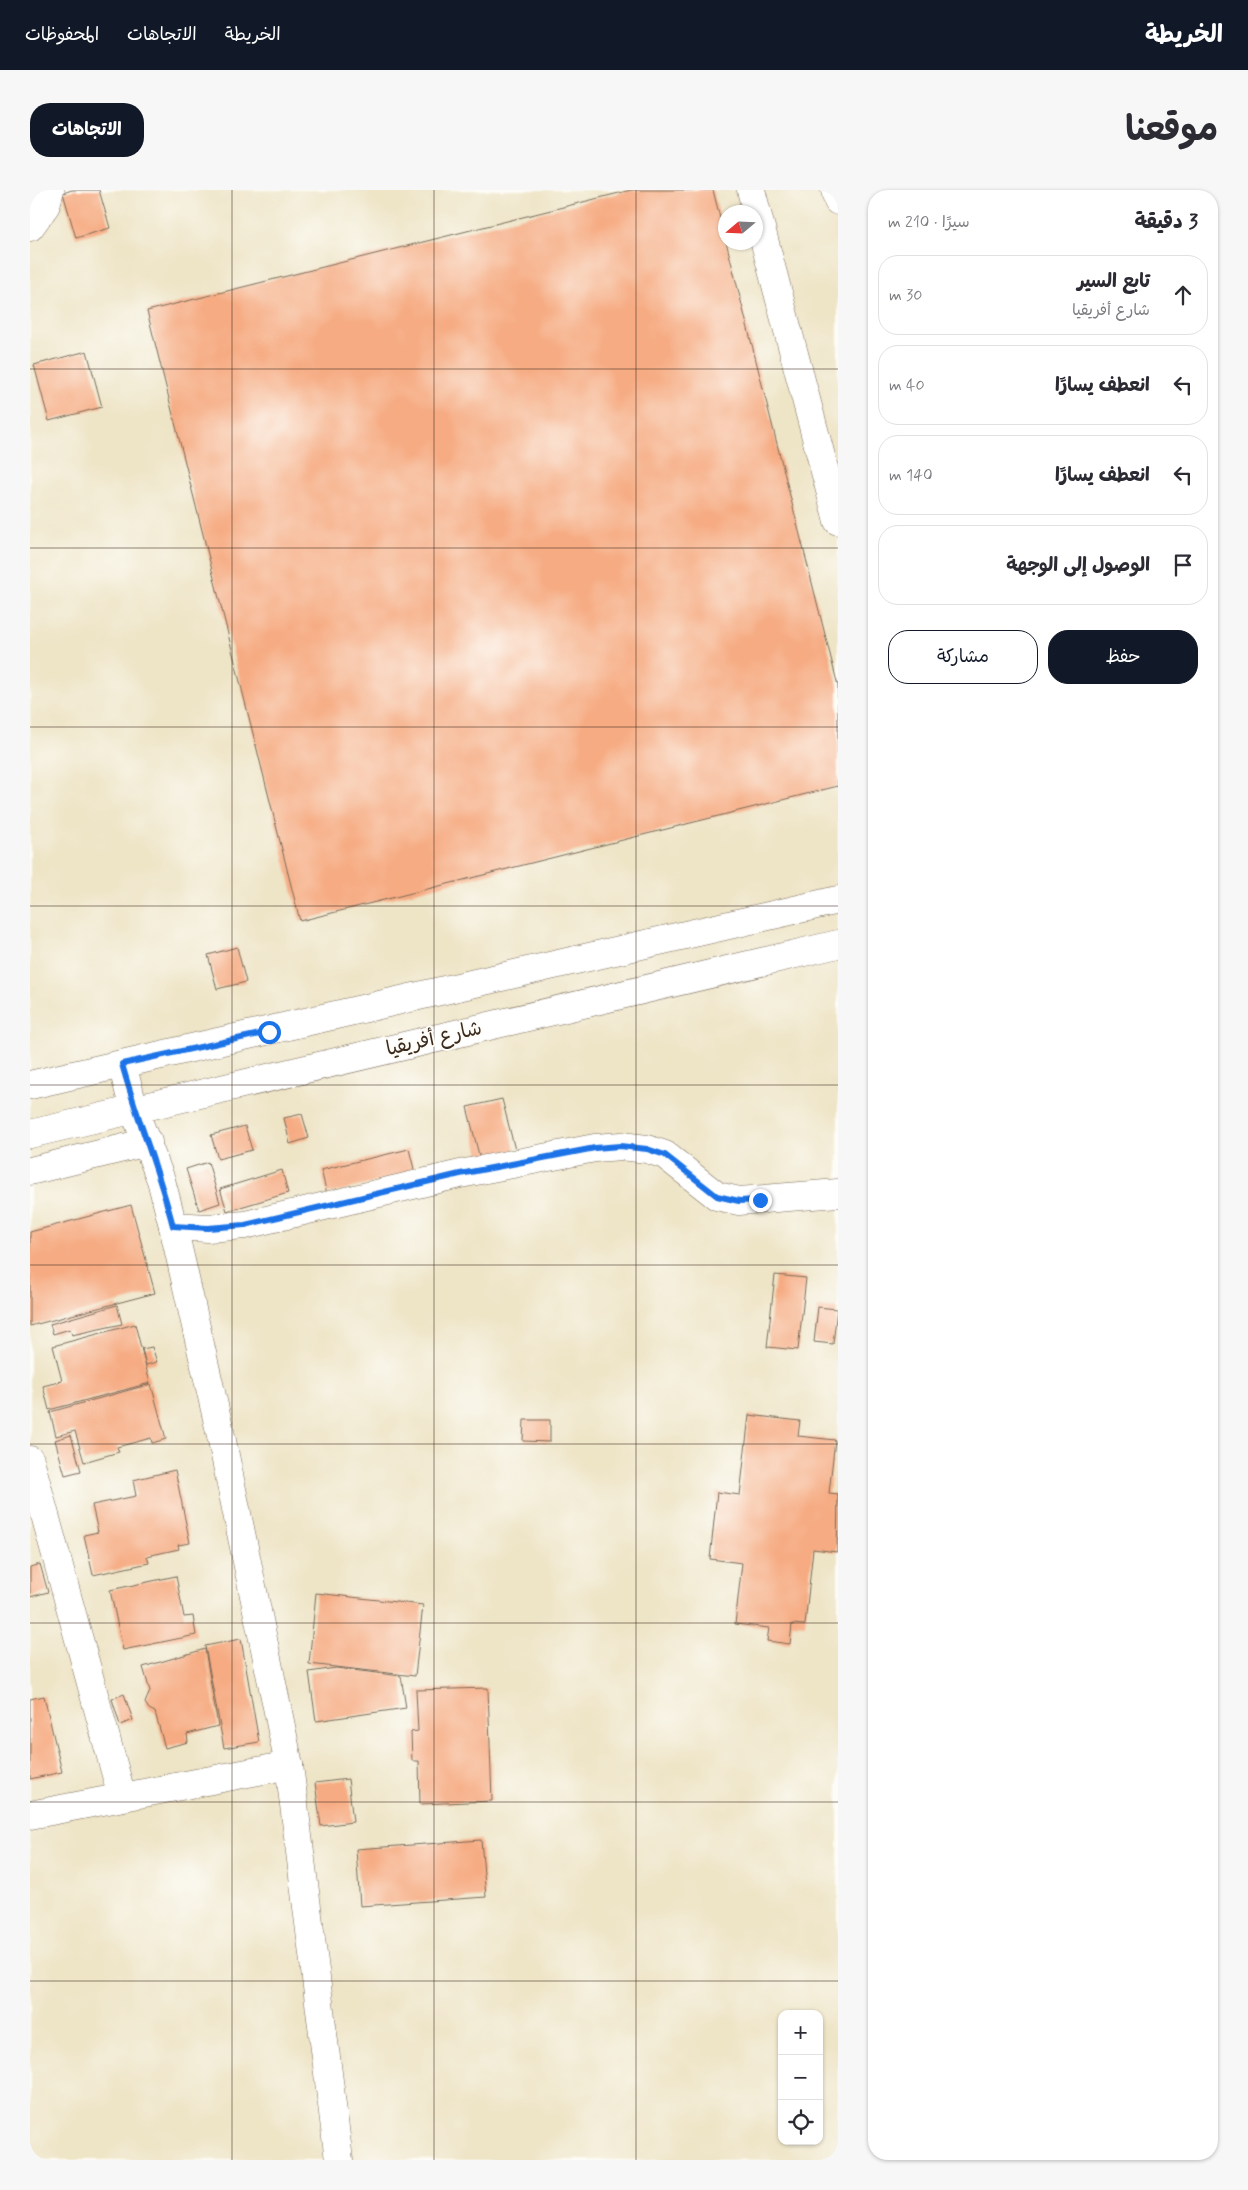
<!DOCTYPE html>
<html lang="ar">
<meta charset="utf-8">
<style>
:root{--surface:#fff;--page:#f7f7f7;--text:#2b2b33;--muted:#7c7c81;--line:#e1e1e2;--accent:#111827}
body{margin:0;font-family:Mynerve,"Playpen Sans Arabic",sans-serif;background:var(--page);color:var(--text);direction:rtl}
.controls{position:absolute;right:15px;bottom:15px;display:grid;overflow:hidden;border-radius:10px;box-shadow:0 1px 4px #0004}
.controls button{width:45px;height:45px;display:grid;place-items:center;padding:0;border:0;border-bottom:1px solid var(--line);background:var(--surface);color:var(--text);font:25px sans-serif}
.compass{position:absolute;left:688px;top:15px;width:45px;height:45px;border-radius:50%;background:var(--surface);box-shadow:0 1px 4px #0004;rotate:251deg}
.stop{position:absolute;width:15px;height:15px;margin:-11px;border:4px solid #1a73e8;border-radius:50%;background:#fff}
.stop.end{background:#1a73e8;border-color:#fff;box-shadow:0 1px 5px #0008}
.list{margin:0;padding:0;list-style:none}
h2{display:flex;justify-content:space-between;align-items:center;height:65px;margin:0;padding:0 20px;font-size:21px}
h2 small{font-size:16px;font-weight:400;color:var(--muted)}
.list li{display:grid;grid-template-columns:32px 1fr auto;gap:15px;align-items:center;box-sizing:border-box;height:80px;margin:0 10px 10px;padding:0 10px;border:1px solid var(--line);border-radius:20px}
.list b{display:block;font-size:19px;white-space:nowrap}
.list p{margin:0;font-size:16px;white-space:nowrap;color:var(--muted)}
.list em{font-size:16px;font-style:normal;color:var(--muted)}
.actions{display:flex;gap:10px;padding:15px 20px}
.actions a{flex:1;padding:11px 0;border:1px solid var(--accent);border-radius:20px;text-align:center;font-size:18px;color:var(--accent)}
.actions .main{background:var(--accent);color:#fff}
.icon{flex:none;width:28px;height:28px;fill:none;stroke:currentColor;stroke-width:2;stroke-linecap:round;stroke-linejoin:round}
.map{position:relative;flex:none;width:808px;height:1970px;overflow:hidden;direction:ltr;border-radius:20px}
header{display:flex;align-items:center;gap:30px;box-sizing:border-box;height:70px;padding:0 25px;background:var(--accent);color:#fff}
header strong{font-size:24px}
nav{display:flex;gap:28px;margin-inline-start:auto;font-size:18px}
.intro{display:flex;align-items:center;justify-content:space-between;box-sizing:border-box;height:120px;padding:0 30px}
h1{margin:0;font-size:35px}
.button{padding:12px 22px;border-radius:20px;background:var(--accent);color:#fff;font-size:18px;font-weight:700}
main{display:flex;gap:30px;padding:0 30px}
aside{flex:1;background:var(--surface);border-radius:20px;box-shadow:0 1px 4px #0004}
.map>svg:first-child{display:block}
.building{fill:#f6ab82}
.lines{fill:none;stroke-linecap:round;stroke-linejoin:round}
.minor-casing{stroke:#7a6b59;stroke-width:29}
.minor{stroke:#fff;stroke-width:28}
.route{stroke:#1a73e8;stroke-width:6}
.grid{fill:none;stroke:#3b2a1e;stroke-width:1;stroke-opacity:0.55}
.labels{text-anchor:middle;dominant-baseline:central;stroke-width:4;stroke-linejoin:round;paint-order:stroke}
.street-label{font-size:20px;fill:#3b2a1e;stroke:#fdfcf7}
</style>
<header>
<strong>الخريطة</strong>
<nav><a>الخريطة</a><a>الاتجاهات</a><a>المحفوظات</a></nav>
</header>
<div class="intro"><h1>موقعنا</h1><a class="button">الاتجاهات</a></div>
<main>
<aside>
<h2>3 دقيقة<small>سيرًا · 210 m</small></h2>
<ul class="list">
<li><svg class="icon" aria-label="ahead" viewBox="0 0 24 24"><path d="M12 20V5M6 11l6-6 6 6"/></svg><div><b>تابع السير</b><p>شارع أفريقيا</p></div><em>30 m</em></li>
<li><svg class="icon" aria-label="left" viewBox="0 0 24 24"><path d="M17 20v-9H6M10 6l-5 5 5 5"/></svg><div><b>انعطف يسارًا</b></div><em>40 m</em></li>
<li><svg class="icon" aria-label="left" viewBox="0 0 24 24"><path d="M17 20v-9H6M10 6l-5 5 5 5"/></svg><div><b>انعطف يسارًا</b></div><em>140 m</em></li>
<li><svg class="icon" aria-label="arrive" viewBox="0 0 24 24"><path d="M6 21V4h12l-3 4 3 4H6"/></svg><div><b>الوصول إلى الوجهة</b></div></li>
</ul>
<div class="actions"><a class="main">حفظ</a><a>مشاركة</a></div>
</aside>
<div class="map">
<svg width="808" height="1970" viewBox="0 0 808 1970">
<rect width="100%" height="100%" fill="#fdfcf7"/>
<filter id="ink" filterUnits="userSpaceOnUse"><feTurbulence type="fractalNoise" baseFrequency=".02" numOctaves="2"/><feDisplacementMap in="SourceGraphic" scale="10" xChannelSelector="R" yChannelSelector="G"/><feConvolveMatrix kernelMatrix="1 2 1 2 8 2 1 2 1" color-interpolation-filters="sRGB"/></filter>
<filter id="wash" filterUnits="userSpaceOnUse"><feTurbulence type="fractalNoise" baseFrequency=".0096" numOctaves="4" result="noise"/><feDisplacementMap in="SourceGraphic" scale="20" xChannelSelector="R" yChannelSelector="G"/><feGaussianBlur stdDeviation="1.12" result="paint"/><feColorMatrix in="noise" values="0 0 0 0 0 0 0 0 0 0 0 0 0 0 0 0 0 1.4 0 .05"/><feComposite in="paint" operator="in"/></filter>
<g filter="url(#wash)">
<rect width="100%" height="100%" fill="#eee4c6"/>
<g id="blocks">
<g class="building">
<path d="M42,0H69L80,38L46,48L33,3Z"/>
<path d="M601,0H683L808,496V596L270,731L117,121Z"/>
<path d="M57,161L72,217L19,231L4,175Z"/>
<path d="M207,757L216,792L187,799L178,765Z"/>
<path d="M472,909L485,960L450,969L437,917Z"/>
<path d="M272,924L279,948L260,954L254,928Z"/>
<path d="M215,936L222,960L188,969L181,945Z"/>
<path d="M379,959L385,983L297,1004L291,980Z"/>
<path d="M178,972L190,1013L169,1020L156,979Z"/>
<path d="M252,980L258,1003L197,1021L190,999Z"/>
<path d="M101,1015L125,1103L0,1136V1042Z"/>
<path d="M745,1085L776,1088L768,1160L737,1157Z"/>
<path d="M87,1115L92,1134L42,1145L40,1139L23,1144L20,1134Z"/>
<path d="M788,1117L807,1119L803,1154L784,1152Z"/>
<path d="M105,1134L120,1193L19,1220L13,1196L32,1191L23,1156Z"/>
<path d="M122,1157L127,1172L116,1175L112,1159Z"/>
<path d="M121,1194L136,1249L122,1253L121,1248L87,1257L89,1262L54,1272L45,1241L26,1246L20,1222Z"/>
<path d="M719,1225L770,1231L768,1246L805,1250L799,1303L808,1304L807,1362L783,1359L775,1435L762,1434L760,1454L737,1451L739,1438L705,1434L712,1373L680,1369L687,1302L710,1305Z"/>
<path d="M494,1230H520V1252L493,1251Z"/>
<path d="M41,1245L51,1281L35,1285L25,1250Z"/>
<path d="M145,1280L160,1353L148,1355L149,1359L117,1366L119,1373L63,1385L54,1345L68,1342L62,1315L106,1306L103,1290Z"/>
<path d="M10,1374L18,1402L0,1407V1377Z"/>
<path d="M146,1386L154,1427L163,1426L166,1445L93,1460L80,1400Z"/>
<path d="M286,1403L393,1415L385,1486L279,1474Z"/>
<path d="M211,1449L229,1552L194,1558L175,1456Z"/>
<path d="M175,1459L188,1536L157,1544L158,1552L135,1558L125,1522L119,1519L115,1513L120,1501L113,1477Z"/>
<path d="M306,1478L371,1486L376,1518L286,1531L279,1482Z"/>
<path d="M458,1498L462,1611L390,1614L389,1571H382L381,1542L388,1541L386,1500Z"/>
<path d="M94,1504L103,1530L90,1535L82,1509Z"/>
<path d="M14,1506L32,1582L0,1589V1509Z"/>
<path d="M318,1589L323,1632L291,1636L285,1593Z"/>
<path d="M451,1650L456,1707L330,1716L326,1659Z"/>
</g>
</g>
</g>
<g filter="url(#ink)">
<use href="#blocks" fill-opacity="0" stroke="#7a6b59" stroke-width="1"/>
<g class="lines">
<g class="minor-casing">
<g id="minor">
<path d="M721,0L808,331"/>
<path d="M805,0L808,11"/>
<path d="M0,37L16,15L20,0"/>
<path d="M92,874L104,920L131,990L143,1036L191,1246L259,1575L309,1970"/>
<path d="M0,895L808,710"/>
<path d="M0,944L808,754"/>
<path d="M0,981L118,952"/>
<path d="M143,1036L178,1038L215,1035L430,984L565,958L591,956L617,959L635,965L687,1006L709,1011L808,1003"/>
<path d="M0,1270L92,1607"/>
<path d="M0,1625L259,1575"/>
</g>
</g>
<use href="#minor" class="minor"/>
</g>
</g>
<g class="lines" filter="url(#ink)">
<path class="route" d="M239,842L92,874C107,929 129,981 143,1036L178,1038L215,1035L430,984L565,958L590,956L617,959L635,965L687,1006L709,1011L730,1010"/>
</g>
<path class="grid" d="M202,0V1970M404,0V1970M606,0V1970M0,179H808M0,358H808M0,537H808M0,716H808M0,895H808M0,1075H808M0,1254H808M0,1433H808M0,1612H808M0,1791H808"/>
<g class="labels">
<g class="street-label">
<text transform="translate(404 849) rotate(-13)">شارع أفريقيا</text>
</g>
</g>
</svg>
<div class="controls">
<button>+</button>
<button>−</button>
<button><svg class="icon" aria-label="locate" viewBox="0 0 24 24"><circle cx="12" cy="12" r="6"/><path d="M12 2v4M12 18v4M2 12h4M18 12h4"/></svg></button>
</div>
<svg class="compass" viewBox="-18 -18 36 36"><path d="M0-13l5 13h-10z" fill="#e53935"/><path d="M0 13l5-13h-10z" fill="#7c7c81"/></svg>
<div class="stop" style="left:239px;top:842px"></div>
<div class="stop end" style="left:730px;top:1010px"></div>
</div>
</main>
